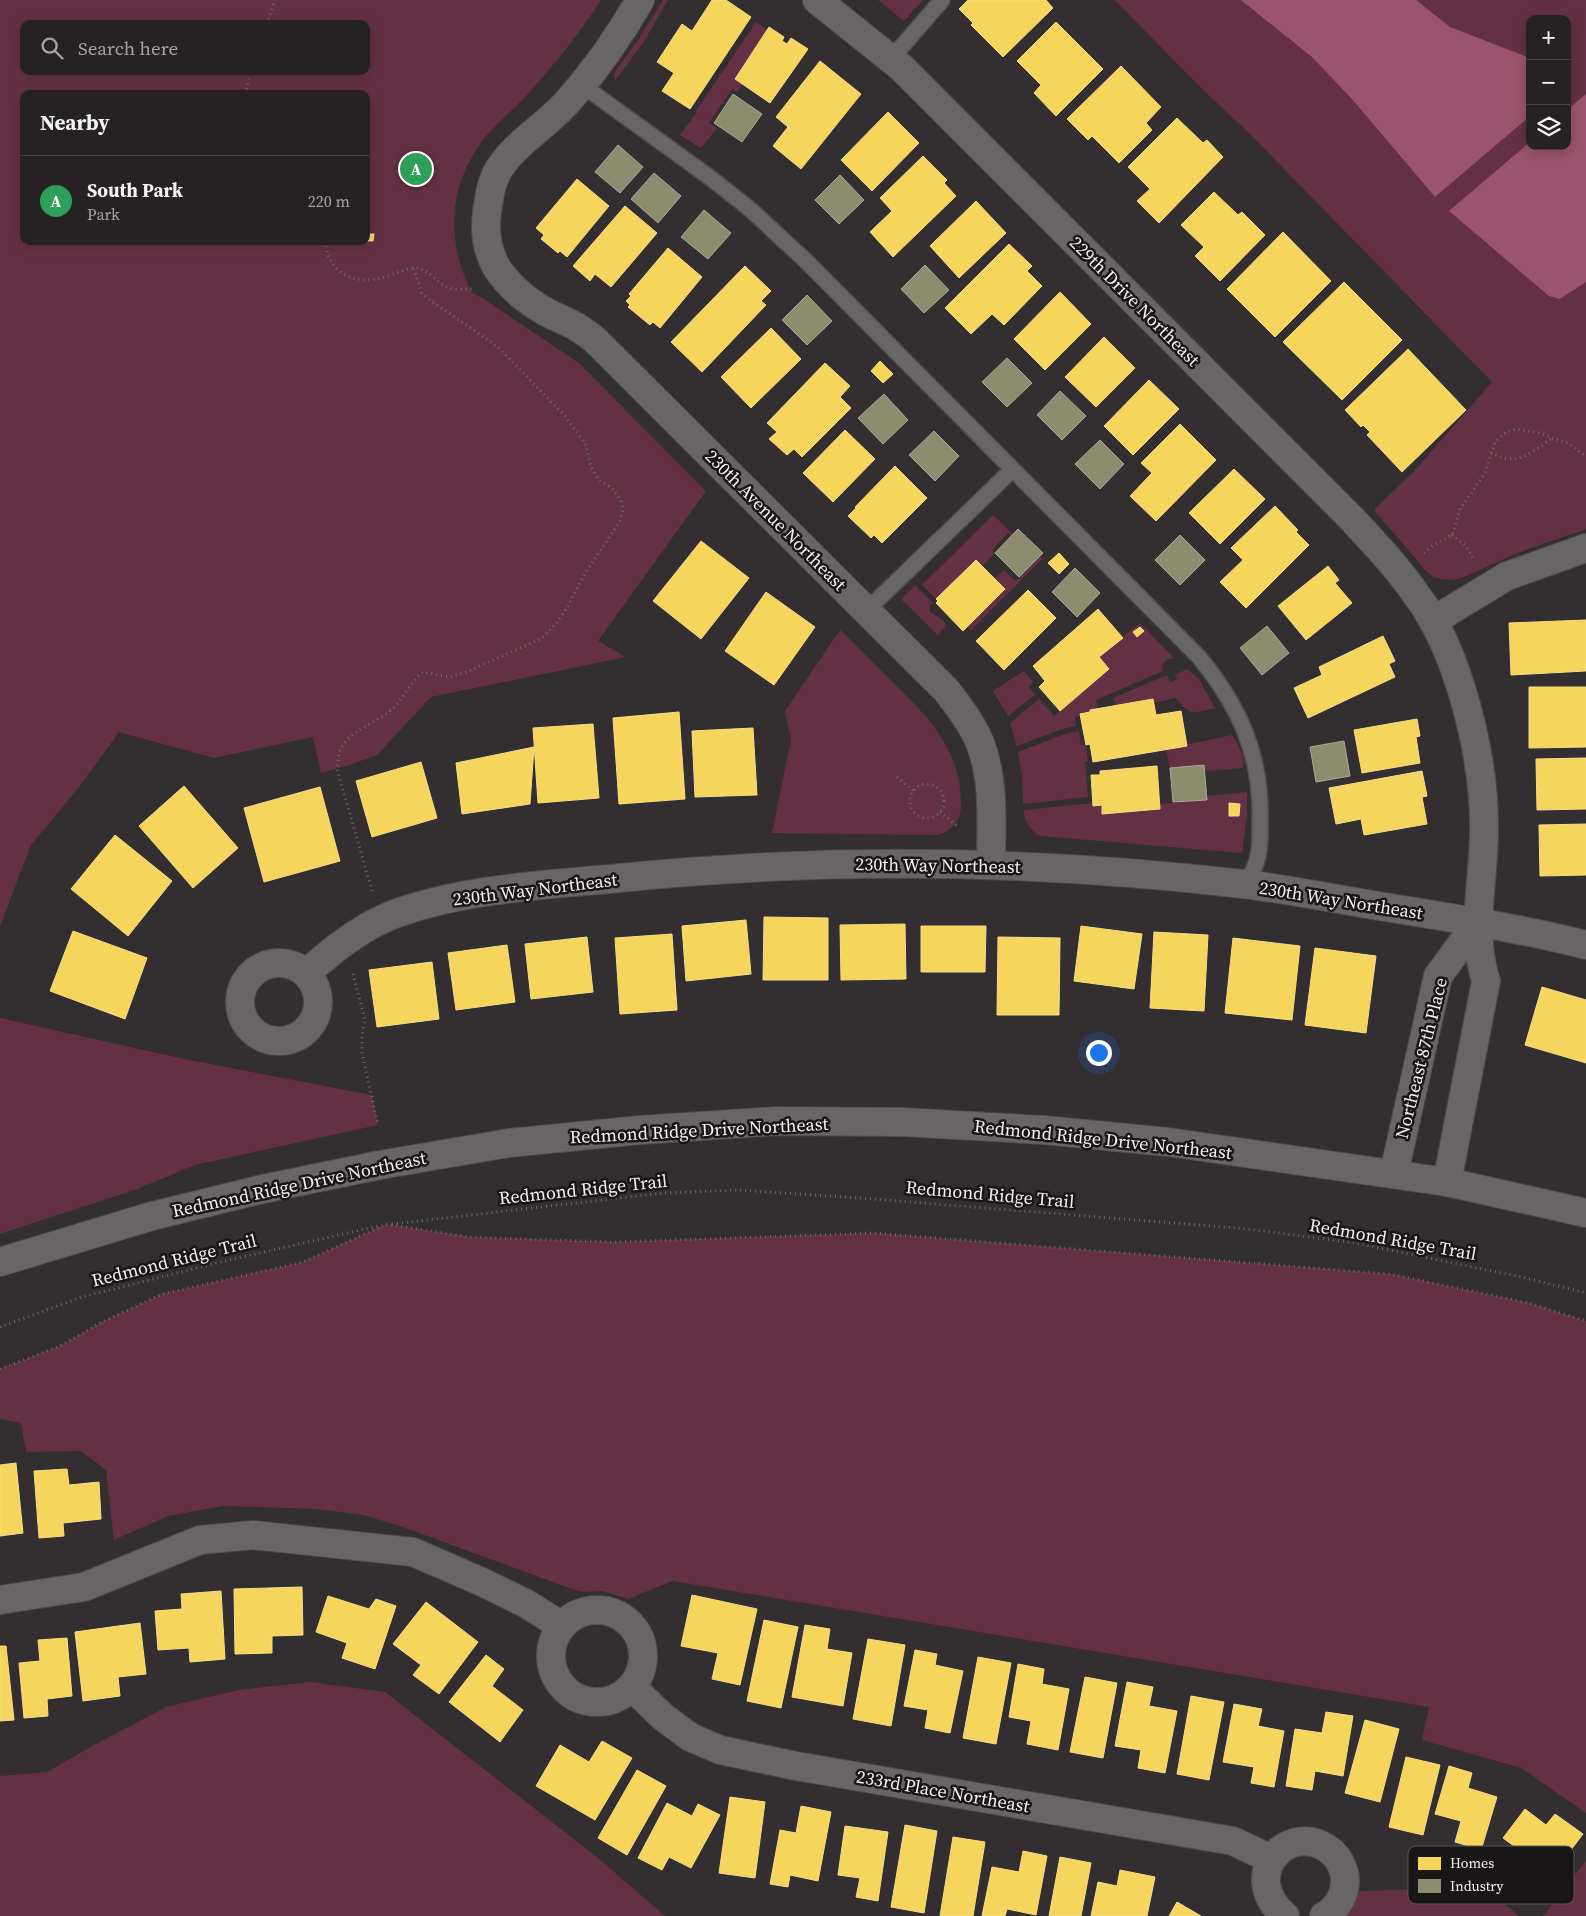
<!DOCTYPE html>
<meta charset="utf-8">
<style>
:root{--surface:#262224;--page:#2e2a2c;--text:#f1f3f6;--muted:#a4a4a6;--line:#423f41;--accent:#8c9099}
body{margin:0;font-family:"Source Serif 4",serif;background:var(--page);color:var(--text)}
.controls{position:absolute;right:15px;top:15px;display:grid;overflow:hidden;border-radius:10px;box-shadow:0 2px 12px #0003}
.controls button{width:45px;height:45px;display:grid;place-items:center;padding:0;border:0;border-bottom:1px solid var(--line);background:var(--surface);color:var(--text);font:25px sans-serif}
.you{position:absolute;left:1098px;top:1052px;width:18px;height:18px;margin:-12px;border:4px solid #fff;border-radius:50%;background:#1a73e8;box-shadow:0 0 0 8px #1a73e833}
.badge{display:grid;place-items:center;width:32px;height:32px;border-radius:50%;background:var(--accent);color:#fff;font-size:16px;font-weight:700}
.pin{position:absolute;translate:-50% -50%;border:2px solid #fff;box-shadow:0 1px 5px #0006}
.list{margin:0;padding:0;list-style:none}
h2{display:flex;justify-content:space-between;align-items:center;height:65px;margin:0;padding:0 20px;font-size:21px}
h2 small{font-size:16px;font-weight:400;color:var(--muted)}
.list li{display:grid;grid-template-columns:32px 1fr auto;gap:15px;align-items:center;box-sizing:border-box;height:90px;padding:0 20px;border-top:1px solid var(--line)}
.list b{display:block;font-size:19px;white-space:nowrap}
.list p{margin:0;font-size:16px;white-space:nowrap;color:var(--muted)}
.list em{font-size:16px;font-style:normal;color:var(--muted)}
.icon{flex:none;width:28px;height:28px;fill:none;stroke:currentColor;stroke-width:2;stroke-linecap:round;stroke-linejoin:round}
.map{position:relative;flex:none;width:1586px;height:1916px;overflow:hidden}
.search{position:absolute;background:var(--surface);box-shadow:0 2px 12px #0003;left:20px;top:20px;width:350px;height:55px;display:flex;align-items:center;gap:12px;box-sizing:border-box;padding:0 18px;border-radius:10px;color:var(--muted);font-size:19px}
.panel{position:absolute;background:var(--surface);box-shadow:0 2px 12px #0003;left:20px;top:90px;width:350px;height:155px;border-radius:10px}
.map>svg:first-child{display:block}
.green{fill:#643144;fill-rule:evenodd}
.water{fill:#9b546d}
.homes{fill:#f6d55c;stroke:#f6dd89}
.industry{fill:#8c8c6e;stroke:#acaa95}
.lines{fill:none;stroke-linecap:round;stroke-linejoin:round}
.lane-casing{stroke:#4f4a4c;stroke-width:18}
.street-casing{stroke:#4f4a4c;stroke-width:30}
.secondary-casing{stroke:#4f4a4c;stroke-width:30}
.path{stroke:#6c6a6a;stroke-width:3;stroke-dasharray:1 4;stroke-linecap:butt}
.lane{stroke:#686566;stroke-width:15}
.street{stroke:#686566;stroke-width:28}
.secondary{stroke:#686566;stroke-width:28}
.labels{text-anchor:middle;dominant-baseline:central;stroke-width:5;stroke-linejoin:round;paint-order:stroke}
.street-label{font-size:18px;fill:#f5f0f1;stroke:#191617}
.key{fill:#191617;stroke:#5b5758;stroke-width:1}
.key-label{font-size:14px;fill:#f5f0f1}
</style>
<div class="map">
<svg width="1586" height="1916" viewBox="0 0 1586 1916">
<rect width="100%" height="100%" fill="#332e30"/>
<g class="green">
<path d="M0,0H601C579,34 554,65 526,96C513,110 498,122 486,136C448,184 445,240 472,293L481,297L579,363L706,491L598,641L626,657L431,697L377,755L349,765L321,773L313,737L214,758L119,732L80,786L31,845L0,926ZM24,24H366V71H24ZM24,94H366V241H24Z"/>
<path d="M663,0H668L643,43L615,81L614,73L638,40Z"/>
<path d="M878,0H923L904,21Z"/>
<path d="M1115,0H1586V529L1520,552L1464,577L1452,580L1441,579L1432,576L1426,571L1374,510L1417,468L1492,382L1251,135L1198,85ZM1530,19H1567V146H1530Z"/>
<path d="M756,22L767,30L735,79L742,84L737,92L732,89L709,123L717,128L701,148L680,135L697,112L696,111Z"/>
<path d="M993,515L1013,534L1011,536L1008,533L992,550L995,553L982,566L976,560L936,599L922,585Z"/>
<path d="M1040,556L1042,559L971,631L967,627L1005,590L995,578L1004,570L1015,581Z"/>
<path d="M915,585L933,603L930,605V612L943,620L946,626L938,635L901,599Z"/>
<path d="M1140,623L1174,658L1168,659L1162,665L1163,671L1096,700L1098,709L1075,717L1076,726L1062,729L1017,746L1010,723L1039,699L1054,716L1109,669L1099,657Z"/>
<path d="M840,630C859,648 877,666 895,684C931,720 961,751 961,805C961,820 952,831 937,835L772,833L791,740L785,711Z"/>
<path d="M1187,669L1199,679L1215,708C1194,713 1190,717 1176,698L1154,703L1153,699L1116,706L1113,698L1167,675L1170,682L1177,679L1175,675Z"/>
<path d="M1024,671L1033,682L1029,687L1035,695L1008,716L993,691Z"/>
<path d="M1079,731L1081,745H1086L1088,761L1085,762L1088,797L1023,804L1022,775L1018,752L1065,734Z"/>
<path d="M1232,735C1238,744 1246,758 1243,768L1205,771L1204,765L1170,768L1166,749Z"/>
<path d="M1247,792V816L1242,853L1041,836C1032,832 1023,820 1024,810L1093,803L1102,805L1103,814L1160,809V804L1207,800V796Z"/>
<path d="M0,1018L184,1059L372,1095L378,1125L195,1165L137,1189L0,1234Z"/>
<path d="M386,1224L470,1237L613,1242L874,1233L1390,1274L1529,1303L1586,1321V1813L1521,1768L1422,1740L1429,1707L672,1581L628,1599L602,1591L583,1592L569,1588L400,1526L363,1515L317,1509L223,1506L168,1516L114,1540L106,1470L81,1451L26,1452L21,1423L0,1419V1369L60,1346L102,1322L162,1294L303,1262Z"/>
<path d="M310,1682L385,1692L598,1858L665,1916H0V1776L47,1772L96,1744L166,1707L239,1690Z"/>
<path d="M1586,1861V1916H1543Z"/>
<path d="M1483,1886L1519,1916H1324L1343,1892Z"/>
</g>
<g class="water">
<path d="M1241,0H1416L1450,27L1530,58V116L1435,197L1352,99L1312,57Z"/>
<path d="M1586,94V282L1560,299L1549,296L1449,211L1530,142V146H1567V110Z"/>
</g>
<g class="homes">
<path d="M712,0H726L751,17L690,109L662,91L674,73L657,62L682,24L692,31Z"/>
<path d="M968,0H1046L1053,8L1003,57L971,25L973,23L959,9Z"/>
<path d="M1056,22L1103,69L1056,116L1034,93L1041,85L1017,61Z"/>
<path d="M769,27L784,37L782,41L787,44L791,38L808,49L770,103L735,79Z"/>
<path d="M820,61L861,94L801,169L773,146L788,127L776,117Z"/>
<path d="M1121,66L1161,107L1146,123L1152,130L1119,163L1092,136L1088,140L1067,119Z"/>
<path d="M888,112L919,143L872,191L841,160Z"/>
<path d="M1177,118L1203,143L1207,140L1223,157L1159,223L1137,201L1150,189L1128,167Z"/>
<path d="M923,156L947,180L944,183L956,196L893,257L870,232L892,211L880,198Z"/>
<path d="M577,179L609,206L567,257L560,251L558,253L541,239L544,235L536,228Z"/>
<path d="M1214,192L1238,215L1242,212L1265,235L1220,281L1195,256L1204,247L1181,225Z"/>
<path d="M976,201L1006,233L959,278L930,246Z"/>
<path d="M625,206L657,233L611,287L595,274L590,281L573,266Z"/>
<path d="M1283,232L1331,281L1275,337L1227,289Z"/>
<path d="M366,234H374L373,241H366Z"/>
<path d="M1009,244L1032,266L1027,271L1042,286L1004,325L992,314L971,334L945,308Z"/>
<path d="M668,248L702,277L660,328L653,322L650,325L628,307L630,305L626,301L631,296L629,294Z"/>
<path d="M745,266L771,291L761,301L766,305L702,372L671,342Z"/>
<path d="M1344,282L1402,340L1342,400L1283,342Z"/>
<path d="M1060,292L1091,324L1045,370L1014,339Z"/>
<path d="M771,328L801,359L751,408L721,377Z"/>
<path d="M1104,337L1135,368L1096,407L1065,377Z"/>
<path d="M1408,349L1466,410L1402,472L1367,435L1370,432L1363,425L1361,427L1345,410Z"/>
<path d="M880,361L893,374L883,383L871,371Z"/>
<path d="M825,363L850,386L840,397L851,408L802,457L794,449L787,455L769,439L777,432L767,423Z"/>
<path d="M1149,380L1179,409L1133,455L1104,426Z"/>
<path d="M1180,424L1216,460L1156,521L1130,496L1152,473L1141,463Z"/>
<path d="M845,430L875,459L833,502L803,473Z"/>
<path d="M895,466L927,498L882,543L874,535L871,538L848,516L856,508L855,507Z"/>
<path d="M1234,469L1265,499L1220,544L1189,513Z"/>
<path d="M1275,506L1298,530L1296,532L1309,545L1246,608L1220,582L1243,560L1231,548Z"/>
<path d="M701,541L749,578L701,639L653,601Z"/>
<path d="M1059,553L1069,564L1059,574L1048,563Z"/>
<path d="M976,560L1005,589L963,631L936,603L938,601L936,599Z"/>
<path d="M1328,566L1339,580L1335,583L1352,603L1306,640L1278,606Z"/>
<path d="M1028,590L1056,618L1004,670L976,641Z"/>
<path d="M766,592L815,627L774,685L725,651Z"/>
<path d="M1098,609L1123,638L1099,657L1109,669L1060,711L1039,687L1045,681L1033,666Z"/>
<path d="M1586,620V671L1511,675L1509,623Z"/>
<path d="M1140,627L1144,631L1137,637L1133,632Z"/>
<path d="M1383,636L1395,661L1389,664L1395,677L1308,718L1294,688L1322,675L1319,667Z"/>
<path d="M1529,687H1586V747L1529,748Z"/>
<path d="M1153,699L1156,715L1181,711L1187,746L1093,762L1090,744L1086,745L1080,714L1090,712V710Z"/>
<path d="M679,712L685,799L619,804L613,718Z"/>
<path d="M1417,719L1420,736L1416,737L1420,763L1362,773L1354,730Z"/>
<path d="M593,724L599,798L538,803L533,728Z"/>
<path d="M753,728L757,795L695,797L692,731Z"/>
<path d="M534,747L530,804L462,814L456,763Z"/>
<path d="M1586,758V809L1537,810L1536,759Z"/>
<path d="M421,762L437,818L372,837L356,781Z"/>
<path d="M1157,766L1160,809L1102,814V805L1093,806L1091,775H1100V771Z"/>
<path d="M1422,771L1427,796L1422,797L1427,824L1364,835L1361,819L1336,824L1329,788Z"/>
<path d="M184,786L238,848L193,888L139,826Z"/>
<path d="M320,787L340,861L264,882L244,808Z"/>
<path d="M1229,803L1240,804L1239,816H1229Z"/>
<path d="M1586,824V875L1540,876L1539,825Z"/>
<path d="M115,835L172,881L128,936L71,889Z"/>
<path d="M764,917L828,918V980H763Z"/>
<path d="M746,920L751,974L686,981L682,926Z"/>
<path d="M905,924L906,979L841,980L840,925Z"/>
<path d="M921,926H986L985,972H921Z"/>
<path d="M1081,926L1142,934L1134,989L1074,981Z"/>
<path d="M73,931L147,958L125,1019L50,991Z"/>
<path d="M1154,932L1208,935L1204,1011L1150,1008Z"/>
<path d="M672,934L677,1010L620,1014L615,938Z"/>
<path d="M587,937L593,992L531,999L525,944Z"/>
<path d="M998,937L1060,938L1059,1015H997Z"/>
<path d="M1233,938L1300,946L1292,1020L1225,1013Z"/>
<path d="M507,945L515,1002L456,1010L448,953Z"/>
<path d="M1315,948L1376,956L1366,1033L1305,1025Z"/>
<path d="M432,962L439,1019L377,1027L369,970Z"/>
<path d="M1542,987L1586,1000V1063L1525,1045Z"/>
<path d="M16,1463L23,1533L0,1536V1465Z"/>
<path d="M67,1469L69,1485L99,1482L101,1519L63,1523L64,1536L39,1538L34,1471Z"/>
<path d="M302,1587L303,1635L272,1636V1653L235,1654L234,1589Z"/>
<path d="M221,1591L225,1659L190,1662L189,1648L158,1650L155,1611L182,1609L181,1594Z"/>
<path d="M692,1595L757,1609L740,1685L712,1679L718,1653L681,1646Z"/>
<path d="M328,1596L369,1609L376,1599L396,1606L375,1669L342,1658L347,1643L316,1632Z"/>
<path d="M426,1602L478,1642L439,1694L413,1675L421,1665L393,1644Z"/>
<path d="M764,1620L798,1627L781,1708L747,1701Z"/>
<path d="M140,1623L146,1674L118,1677L120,1696L83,1701L75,1632Z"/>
<path d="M805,1625L830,1629L827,1649L852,1653L843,1706L792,1697Z"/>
<path d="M67,1638L72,1696L47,1699L48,1716L24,1718L19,1663L40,1661L38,1640Z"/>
<path d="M868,1639L905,1645L891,1726L853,1719Z"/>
<path d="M0,1646H6L14,1720L0,1721Z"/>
<path d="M915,1650L937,1654L935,1665L963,1671L950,1733L925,1728L928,1710L904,1706Z"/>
<path d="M486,1655L504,1669L492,1686L523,1710L500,1742L449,1702Z"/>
<path d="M978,1657L1011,1663L996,1744L963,1738Z"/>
<path d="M1018,1664L1044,1669L1042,1684L1069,1689L1058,1750L1027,1744L1031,1721L1009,1717Z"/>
<path d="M1085,1677L1117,1683L1103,1758L1070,1752Z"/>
<path d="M1127,1682L1153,1687L1149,1706L1177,1711L1165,1773L1138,1768L1141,1750L1115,1746Z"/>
<path d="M1191,1696L1224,1702L1209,1780L1177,1774Z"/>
<path d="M1234,1704L1262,1709L1258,1726L1284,1731L1274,1787L1251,1783L1254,1767L1223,1762Z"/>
<path d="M1326,1712L1353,1716L1343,1776L1315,1771L1312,1790L1286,1786L1295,1729L1322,1733Z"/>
<path d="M1365,1720L1399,1729L1380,1802L1345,1793Z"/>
<path d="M602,1741L632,1758L595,1820L536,1786L560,1745L589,1762Z"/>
<path d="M1406,1757L1440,1765L1423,1835L1389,1827Z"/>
<path d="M1449,1766L1472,1773L1468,1788L1497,1797L1481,1850L1455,1842L1461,1821L1435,1814Z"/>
<path d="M637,1770L666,1786L627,1855L598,1838Z"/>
<path d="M730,1797L765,1802L755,1878L719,1873Z"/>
<path d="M667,1803L692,1816L698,1804L720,1815L691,1868L669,1857L662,1870L638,1858Z"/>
<path d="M801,1806L831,1812L818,1881L790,1875L788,1887L770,1884L780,1830L796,1833Z"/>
<path d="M1525,1809L1546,1825L1555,1814L1583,1834L1542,1888L1519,1870L1529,1857L1503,1838Z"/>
<path d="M905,1825L937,1831L924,1913L891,1907Z"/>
<path d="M845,1826L888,1832L878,1901L856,1897L860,1878L838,1875Z"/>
<path d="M953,1837L985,1842L973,1916H940Z"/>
<path d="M1023,1851L1047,1856L1036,1915L1007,1909L1005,1916H982L992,1867L1019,1872Z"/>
<path d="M1060,1857L1091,1863L1081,1916H1049Z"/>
<path d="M1120,1870L1155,1877L1147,1916H1091L1098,1882L1117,1886Z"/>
<path d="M1177,1902L1201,1916H1169Z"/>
</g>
<g class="industry">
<path d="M733,94L762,114L742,142L714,123Z"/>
<path d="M618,145L643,167L620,193L595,172Z"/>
<path d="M654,173L681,196L658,223L631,199Z"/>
<path d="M840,175L864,200L839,224L815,200Z"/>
<path d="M704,210L731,233L708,259L681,237Z"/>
<path d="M925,265L949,290L924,313L901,289Z"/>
<path d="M807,295L832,321L807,345L782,320Z"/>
<path d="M1007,358L1032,383L1007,407L982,382Z"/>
<path d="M1060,391L1086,416L1062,440L1037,415Z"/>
<path d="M884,394L908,420L883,444L858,418Z"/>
<path d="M934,431L959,456L935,481L909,455Z"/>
<path d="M1100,440L1124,464L1100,489L1075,464Z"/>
<path d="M1018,529L1043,553L1019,577L995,553Z"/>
<path d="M1180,535L1205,560L1180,585L1155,560Z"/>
<path d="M1075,568L1100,593L1077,617L1052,592Z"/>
<path d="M1267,626L1289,653L1262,675L1240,648Z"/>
<path d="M1344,741L1350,776L1316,782L1310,747Z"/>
<path d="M1204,765L1207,800L1173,802L1170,768Z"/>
</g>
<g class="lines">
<g class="lane-casing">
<g id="lane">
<path d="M891,59L942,0"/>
<path d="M582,85L712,179L751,210L806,261L1199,657C1240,707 1262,756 1260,822C1260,834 1261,848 1257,860C1255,868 1250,876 1246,885"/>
<path d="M866,611L1012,470"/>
</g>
</g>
<g class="street-casing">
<g id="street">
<path d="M640,0C620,35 596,69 570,99C549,124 516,142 499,169C491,182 489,198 487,212C484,234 488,256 501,274C515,292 533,306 554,316C570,323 583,329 596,341L947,691C960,708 972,724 980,743C995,781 991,825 991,865"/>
<path d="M817,0L902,68L1352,519C1375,544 1399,569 1418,597C1460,654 1485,760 1484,831C1484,880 1470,932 1486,981L1447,1182"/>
<path d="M1433,621L1507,576L1586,548"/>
<circle cx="279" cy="1002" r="39"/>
<path d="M307,973C334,948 365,924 400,912C470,888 547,885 620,878C827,857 1037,860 1243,884C1286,889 1330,898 1373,905C1444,917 1516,927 1586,945"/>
<path d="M1394,1173L1438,976L1477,923"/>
<path d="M0,1600L84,1587L200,1540L253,1535L413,1552L482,1582L525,1603L562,1626"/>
<circle cx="597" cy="1656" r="46"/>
<path d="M632,1687L662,1716L690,1737L720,1750L796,1766L1233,1841L1271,1859"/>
<path d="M1285,1916C1236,1874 1292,1816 1333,1853C1340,1860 1345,1871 1345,1881C1345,1895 1337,1909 1324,1916"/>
</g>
</g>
<g class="secondary-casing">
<path id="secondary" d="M0,1262L152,1216L258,1190L380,1165L509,1143L640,1130L777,1121L902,1122L1044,1130L1168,1142L1447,1182L1586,1213"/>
</g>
<g class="path">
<path d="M267,24L275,0"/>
<path d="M245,94L251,71"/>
<path d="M326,241C325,252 330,261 337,269C356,286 378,280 399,272C404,271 410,267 414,268C428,268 436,282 447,287C456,291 465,289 474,289"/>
<path d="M1491,453C1497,455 1503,459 1510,459C1524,460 1541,446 1552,438"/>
<path d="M1452,535L1465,545L1474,559"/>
<path d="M1424,553L1433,545L1452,535L1460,509L1485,473L1495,442L1506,432L1516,429L1541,433L1552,438L1568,443L1586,456"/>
<path d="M897,777L914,791"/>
<circle cx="927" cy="801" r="17"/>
<path d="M940,812L957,826"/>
<path d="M372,891L337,769C338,764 338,758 339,753C347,730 377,724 393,708C405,697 410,682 423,672L449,677L466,672L541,639L556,624L568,606L584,575L620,521L623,509L621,501L612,488L599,480L591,467L586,445L565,416L498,347L430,300L422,293L413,267"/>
<path d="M353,974L365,1019L362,1037V1053L378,1125"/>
<path d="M392,1224L664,1193L739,1190L860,1198L1248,1229L1355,1243L1526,1278L1586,1293"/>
<path d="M0,1327L82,1297L225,1261L378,1226"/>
<path d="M0,1369L60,1346L102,1322L162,1294L303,1262L386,1224L470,1237L613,1242L874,1233L1390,1274L1529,1303L1586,1321"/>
</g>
<use href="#lane" class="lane"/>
<use href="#street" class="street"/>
<use href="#secondary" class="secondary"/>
</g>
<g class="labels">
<g class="street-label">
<text transform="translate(1135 301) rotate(45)">229th Drive Northeast</text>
<text transform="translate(776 520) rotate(45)">230th Avenue Northeast</text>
<text transform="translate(938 865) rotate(1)">230th Way Northeast</text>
<text transform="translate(535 889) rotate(-7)">230th Way Northeast</text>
<text transform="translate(1341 900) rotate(9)">230th Way Northeast</text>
<text transform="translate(1421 1058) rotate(-76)">Northeast 87th Place</text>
<text transform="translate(699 1130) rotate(-3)">Redmond Ridge Drive Northeast</text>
<text transform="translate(1103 1139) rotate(6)">Redmond Ridge Drive Northeast</text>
<text transform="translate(299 1184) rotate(-12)">Redmond Ridge Drive Northeast</text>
<text transform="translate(583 1189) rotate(-6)">Redmond Ridge Trail</text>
<text transform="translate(990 1194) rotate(5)">Redmond Ridge Trail</text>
<text transform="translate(1393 1239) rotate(10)">Redmond Ridge Trail</text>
<text transform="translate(174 1260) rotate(-14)">Redmond Ridge Trail</text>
<text transform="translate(943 1791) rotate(10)">233rd Place Northeast</text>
</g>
</g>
<rect x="1408" y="1846" width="166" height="58" rx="8" class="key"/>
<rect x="1418" y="1857" width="23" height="13" fill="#f6d55c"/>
<rect x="1418" y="1879" width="23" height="14" fill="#8c8c6e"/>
<g class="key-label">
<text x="1450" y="1868">Homes</text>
<text x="1450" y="1891">Industry</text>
</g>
</svg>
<div class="controls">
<button>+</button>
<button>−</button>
<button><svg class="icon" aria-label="layers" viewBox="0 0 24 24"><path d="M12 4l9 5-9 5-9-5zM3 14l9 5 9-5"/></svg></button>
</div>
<div class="you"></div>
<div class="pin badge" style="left:416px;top:169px;background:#2e9e5b">A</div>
<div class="search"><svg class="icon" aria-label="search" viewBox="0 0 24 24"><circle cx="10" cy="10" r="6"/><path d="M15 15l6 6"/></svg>Search here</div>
<section class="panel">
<h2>Nearby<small></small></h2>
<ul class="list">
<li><span class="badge" style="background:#2e9e5b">A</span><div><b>South Park</b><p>Park</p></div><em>220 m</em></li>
</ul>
</section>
</div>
